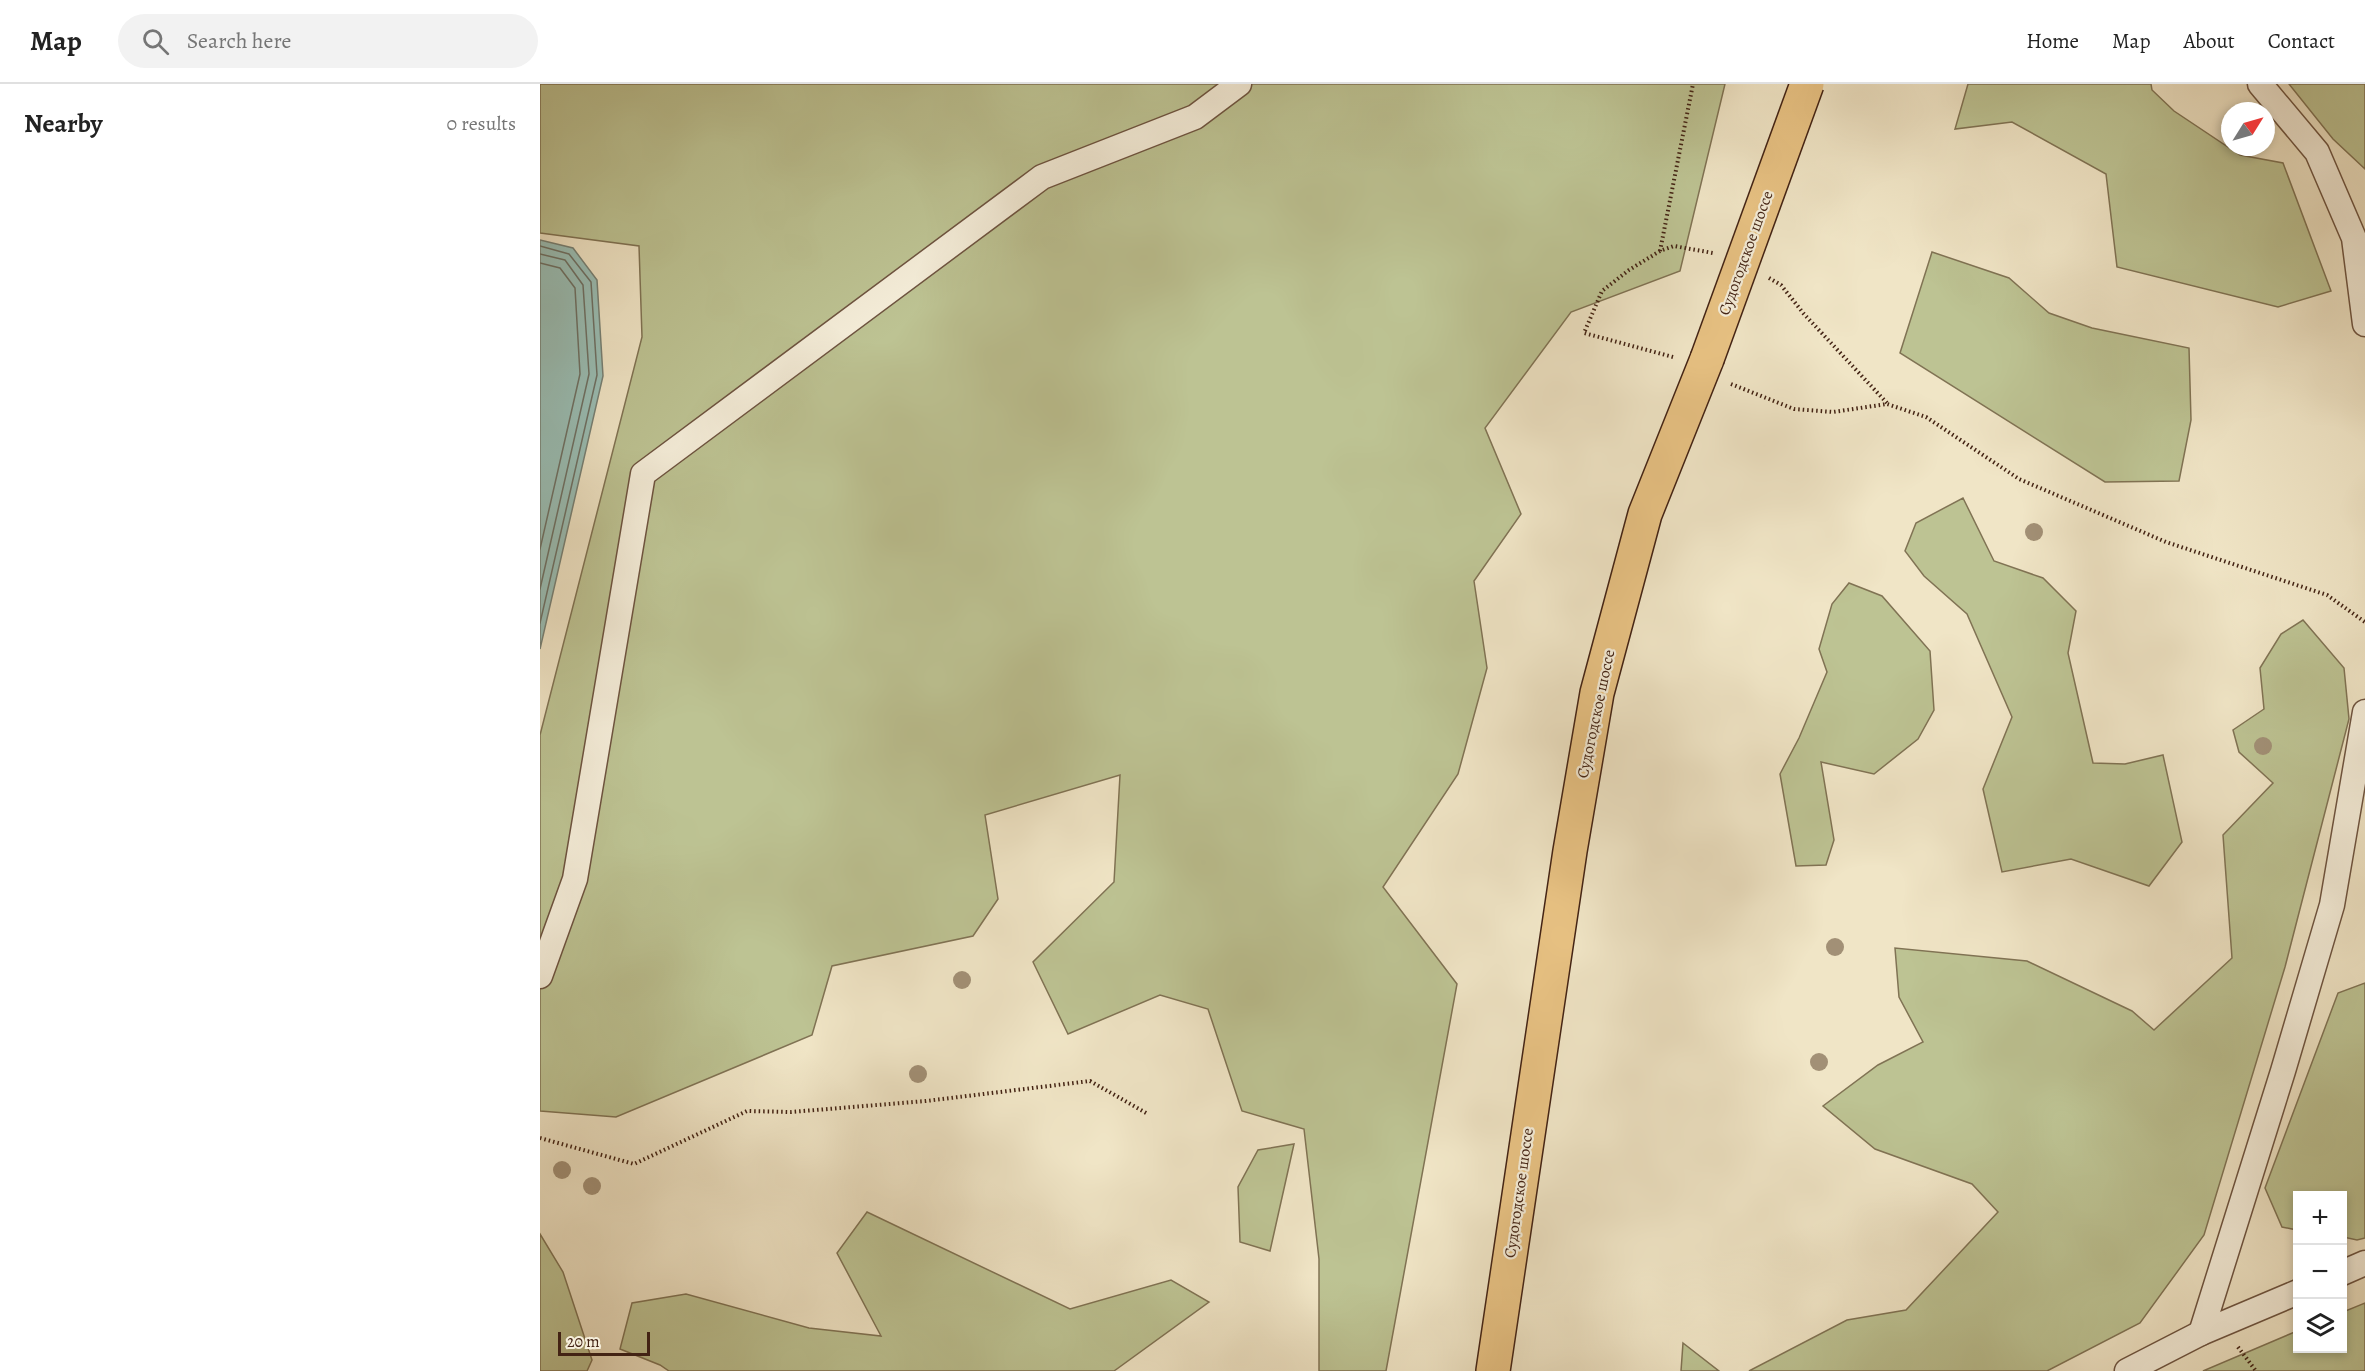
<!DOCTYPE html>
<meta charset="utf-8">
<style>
:root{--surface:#fff;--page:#f2f2f2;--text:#222;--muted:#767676;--line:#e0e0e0}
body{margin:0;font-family:Alegreya,serif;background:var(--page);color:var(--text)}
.controls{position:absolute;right:18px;bottom:18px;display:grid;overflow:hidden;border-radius:0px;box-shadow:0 3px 9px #0003}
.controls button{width:54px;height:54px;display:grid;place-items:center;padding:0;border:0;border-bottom:2px solid var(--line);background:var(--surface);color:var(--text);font:30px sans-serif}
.compass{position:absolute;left:1681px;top:18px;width:54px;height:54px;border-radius:50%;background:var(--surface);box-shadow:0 3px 9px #0003;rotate:53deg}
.scale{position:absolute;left:18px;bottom:15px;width:92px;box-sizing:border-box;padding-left:6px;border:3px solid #432314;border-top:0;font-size:16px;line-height:21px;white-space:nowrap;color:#432314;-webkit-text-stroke:4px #f5eeda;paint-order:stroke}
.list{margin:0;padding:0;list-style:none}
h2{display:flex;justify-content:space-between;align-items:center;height:78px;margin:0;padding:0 24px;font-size:26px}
h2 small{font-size:20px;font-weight:400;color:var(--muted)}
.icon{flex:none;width:33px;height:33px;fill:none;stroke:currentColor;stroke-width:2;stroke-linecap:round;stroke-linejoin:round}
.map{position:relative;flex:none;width:1825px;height:1287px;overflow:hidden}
header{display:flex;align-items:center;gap:36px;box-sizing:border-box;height:84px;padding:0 30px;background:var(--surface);border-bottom:2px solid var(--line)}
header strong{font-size:28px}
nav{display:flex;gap:33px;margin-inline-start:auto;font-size:21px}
.search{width:420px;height:54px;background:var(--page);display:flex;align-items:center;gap:15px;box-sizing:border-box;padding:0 21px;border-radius:33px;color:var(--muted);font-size:22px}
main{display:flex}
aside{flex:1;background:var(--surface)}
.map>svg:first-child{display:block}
.green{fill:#bdc393;stroke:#807354;stroke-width:1.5}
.water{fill:#9abfb6;stroke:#778175;stroke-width:1.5}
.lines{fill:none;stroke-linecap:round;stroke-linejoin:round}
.shore{stroke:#6e7165;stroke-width:1.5}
.street-casing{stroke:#6e5440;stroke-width:27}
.primary-casing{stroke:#432314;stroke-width:36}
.path{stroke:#432314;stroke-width:4;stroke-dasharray:1.5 3;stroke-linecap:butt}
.street{stroke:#f5eeda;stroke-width:24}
.primary{stroke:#e8c283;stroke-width:33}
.primary-bridge-casing{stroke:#432314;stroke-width:36;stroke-linecap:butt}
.primary-bridge{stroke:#e8c283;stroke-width:33}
.tree{fill:#a29076}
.labels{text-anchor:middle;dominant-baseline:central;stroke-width:4.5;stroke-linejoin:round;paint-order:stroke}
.street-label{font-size:16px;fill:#432314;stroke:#f5eeda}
</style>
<header>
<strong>Map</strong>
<div class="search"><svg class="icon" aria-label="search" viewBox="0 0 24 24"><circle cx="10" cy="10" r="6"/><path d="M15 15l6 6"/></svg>Search here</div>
<nav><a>Home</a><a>Map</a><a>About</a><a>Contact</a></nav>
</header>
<main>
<aside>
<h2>Nearby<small>0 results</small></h2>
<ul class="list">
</ul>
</aside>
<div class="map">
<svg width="1825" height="1287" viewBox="0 0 1825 1287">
<rect width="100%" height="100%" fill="#f0e5c6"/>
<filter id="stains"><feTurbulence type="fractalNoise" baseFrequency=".00333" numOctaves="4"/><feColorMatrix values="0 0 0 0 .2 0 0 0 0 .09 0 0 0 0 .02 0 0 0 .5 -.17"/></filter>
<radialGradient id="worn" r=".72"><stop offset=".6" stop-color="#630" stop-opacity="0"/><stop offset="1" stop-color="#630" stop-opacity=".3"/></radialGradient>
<g class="green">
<path d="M0,0H1185L1140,187L1031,228L945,344L981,430L934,497L947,584L918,690L843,803L917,900L846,1287H779V1175L764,1045L702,1027L668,925L620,911L528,950L493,878L574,798L580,691L445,731L458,815L433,852L292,882L272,951L76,1033L0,1027V651L102,253L99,162L0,149Z"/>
<path d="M1428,0H1611L1612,6L1634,27L1700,71L1743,79L1791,207L1738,223L1577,183L1566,90L1472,38L1415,45Z"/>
<path d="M1749,0H1825V85L1793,55Z"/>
<path d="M1392,168L1469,194L1509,229L1552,244L1649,264L1651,336L1639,397L1565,398L1360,269Z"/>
<path d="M1423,414L1454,477L1503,494L1536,527L1528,569L1553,679L1585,680L1623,671L1642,758L1609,802L1531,775L1462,788L1443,705L1472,633L1427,530L1384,492L1365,467L1376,439Z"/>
<path d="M1309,499L1342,512L1390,567L1394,626L1378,655L1334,690L1281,678L1294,756L1286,781L1256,782L1240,690L1259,654L1287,588L1279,565L1292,520Z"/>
<path d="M1763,536L1804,584L1809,635L1745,883L1664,1151L1600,1239L1507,1287H1209L1307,1236L1366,1226L1458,1128L1432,1100L1335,1065L1283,1022L1338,981L1383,958L1359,913L1355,864L1487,877L1592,927L1614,946L1692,874L1683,751L1733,699L1699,668L1693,646L1724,625L1720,584L1741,550Z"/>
<path d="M1825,899V1154L1817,1156L1803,1153L1802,1112H1758L1757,1146L1742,1143L1725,1104L1798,909Z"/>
<path d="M754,1060L730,1167L700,1158L698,1103L718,1066Z"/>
<path d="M327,1128L530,1225L631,1196L669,1218L574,1287H129L120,1281L80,1265L92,1219L146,1210L269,1244L341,1252L297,1169Z"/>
<path d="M0,1150L23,1188L52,1276L47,1287H0Z"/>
<path d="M1825,1219V1287H1663L1757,1247L1758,1264H1802L1803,1228Z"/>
<path d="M1143,1259L1179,1287H1141Z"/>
</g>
<path class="water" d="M0,156L33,164L57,196L63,292L0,565Z"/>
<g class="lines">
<g class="shore">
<path d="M0,162L29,170L51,198L57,291L0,539"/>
<path d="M0,170L25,176L43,201L49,290L0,505"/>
<path d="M0,179L20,184L35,204L40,290L0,465"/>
</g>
<g class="street-casing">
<g id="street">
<path d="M1720,0L1777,68L1814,154L1825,240"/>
<path d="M0,892L35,795L103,390L502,93L655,33L699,0"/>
<path d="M1802,1189L1825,1179"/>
<path d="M1661,1249L1743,987L1792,821L1825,628"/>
<path d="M1587,1287L1661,1249L1758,1208"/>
</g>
</g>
<g class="primary-casing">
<path id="primary" d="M953,1287L1030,767L1057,609L1105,430L1167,275"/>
</g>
<g class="path">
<path d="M1120,167L1153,0"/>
<path d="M1229,194L1241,201L1264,230L1347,319"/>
<path d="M1133,273L1044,249L1062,207L1089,186L1120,167L1134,162L1173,169"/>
<path d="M1191,300L1254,325L1293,328L1347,320L1386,333L1479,395L1626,458L1787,511L1825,538"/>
<path d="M0,1054L94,1080L207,1027L251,1028L386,1017L550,997L608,1030"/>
<path d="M1698,1263L1716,1287"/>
</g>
<use href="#street" class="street"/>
<use href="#primary" class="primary"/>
<g class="primary-bridge-casing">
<path id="primary-bridge" d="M1167,275L1267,0"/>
</g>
<use href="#primary-bridge" class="primary-bridge"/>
</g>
<g class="tree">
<circle cx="1494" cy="448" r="9"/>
<circle cx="1723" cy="662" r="9"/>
<circle cx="1295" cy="863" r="9"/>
<circle cx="422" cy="896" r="9"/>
<circle cx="1279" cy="978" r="9"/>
<circle cx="378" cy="990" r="9"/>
<circle cx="22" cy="1086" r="9"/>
<circle cx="52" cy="1102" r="9"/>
</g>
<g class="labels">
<g class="street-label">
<text transform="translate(1206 169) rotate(-70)">Судогодское шоссе</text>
<text transform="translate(1056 630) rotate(-78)">Судогодское шоссе</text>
<text transform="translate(979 1109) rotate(-82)">Судогодское шоссе</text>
</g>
</g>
<rect width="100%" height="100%" filter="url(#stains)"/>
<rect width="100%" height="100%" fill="url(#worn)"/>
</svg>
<div class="controls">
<button>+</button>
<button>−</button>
<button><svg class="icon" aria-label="layers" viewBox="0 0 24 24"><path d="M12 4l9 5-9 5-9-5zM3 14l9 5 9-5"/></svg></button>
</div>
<svg class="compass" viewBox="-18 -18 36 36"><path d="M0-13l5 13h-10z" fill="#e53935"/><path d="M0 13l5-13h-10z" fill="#767676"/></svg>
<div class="scale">20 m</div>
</div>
</main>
